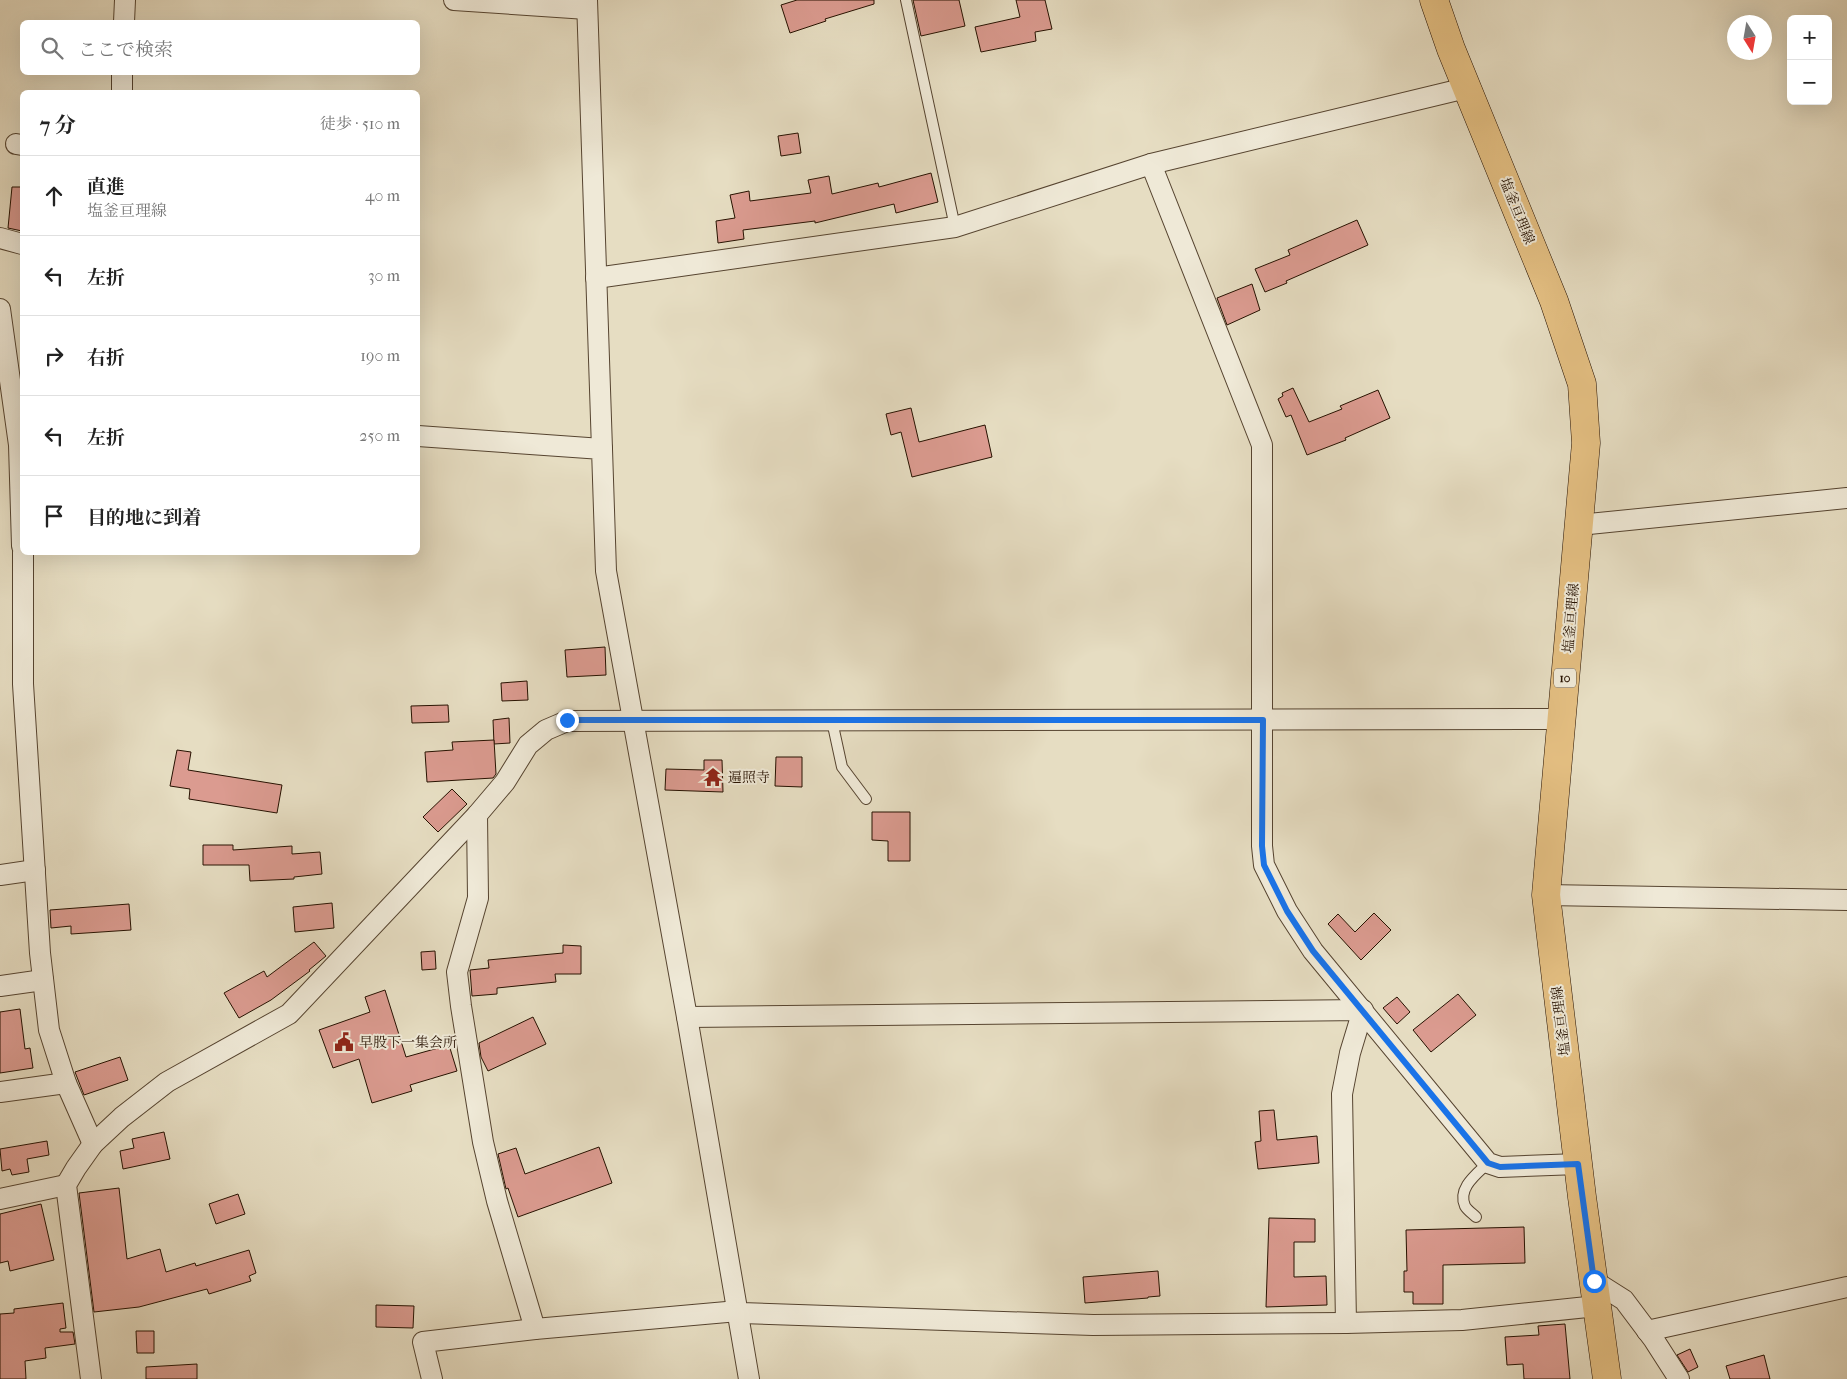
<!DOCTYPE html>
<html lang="ja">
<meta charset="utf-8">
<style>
:root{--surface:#fff;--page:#f2f2f2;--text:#222;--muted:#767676;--line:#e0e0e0}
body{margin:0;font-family:"IM FELL French Canon","Noto Serif JP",serif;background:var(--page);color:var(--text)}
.controls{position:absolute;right:15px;top:15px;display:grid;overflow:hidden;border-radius:8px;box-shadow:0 5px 20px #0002}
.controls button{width:45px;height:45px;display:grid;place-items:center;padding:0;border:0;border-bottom:1px solid var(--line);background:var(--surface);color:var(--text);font:25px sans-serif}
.compass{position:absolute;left:1727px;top:15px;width:45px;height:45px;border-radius:50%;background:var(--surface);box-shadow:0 5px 20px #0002;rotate:169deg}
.stop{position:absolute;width:15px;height:15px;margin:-11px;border:4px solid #1a73e8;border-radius:50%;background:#fff}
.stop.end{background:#1a73e8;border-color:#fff;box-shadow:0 1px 5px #0008}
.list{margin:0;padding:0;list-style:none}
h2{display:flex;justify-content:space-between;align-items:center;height:65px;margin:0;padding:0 20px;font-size:21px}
h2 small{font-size:16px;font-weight:400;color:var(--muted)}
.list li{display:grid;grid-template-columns:32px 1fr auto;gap:15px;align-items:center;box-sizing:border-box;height:80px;padding:0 20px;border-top:1px solid var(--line)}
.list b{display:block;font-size:19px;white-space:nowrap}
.list p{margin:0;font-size:16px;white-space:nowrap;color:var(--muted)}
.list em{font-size:16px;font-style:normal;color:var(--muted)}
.icon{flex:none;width:28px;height:28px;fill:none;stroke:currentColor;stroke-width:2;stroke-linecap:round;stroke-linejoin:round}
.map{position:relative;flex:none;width:1847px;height:1379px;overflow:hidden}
.search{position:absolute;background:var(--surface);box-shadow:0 5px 20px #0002;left:20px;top:20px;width:400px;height:55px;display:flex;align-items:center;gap:12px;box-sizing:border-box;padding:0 18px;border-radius:8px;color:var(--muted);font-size:19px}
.panel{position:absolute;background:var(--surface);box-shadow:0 5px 20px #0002;left:20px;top:90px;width:400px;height:465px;border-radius:8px}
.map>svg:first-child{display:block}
.building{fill:#db9b90;stroke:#261100}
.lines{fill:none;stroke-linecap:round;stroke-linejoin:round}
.lane-casing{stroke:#564430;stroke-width:12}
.street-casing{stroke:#564430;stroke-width:22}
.primary-casing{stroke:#261100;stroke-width:29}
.lane{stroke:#efe9d7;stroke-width:10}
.street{stroke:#efe9d7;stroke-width:20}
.primary{stroke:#e3be81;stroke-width:28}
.route{stroke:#1a73e8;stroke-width:6}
.labels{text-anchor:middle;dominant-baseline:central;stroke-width:4;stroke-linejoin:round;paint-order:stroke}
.shield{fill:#efe9d7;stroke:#625240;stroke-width:1}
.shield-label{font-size:12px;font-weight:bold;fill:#261100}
.street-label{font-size:14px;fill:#261100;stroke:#efe9d7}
.poi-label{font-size:14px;fill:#261100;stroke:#efe9d7;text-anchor:start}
</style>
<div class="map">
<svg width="1847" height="1379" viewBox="0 0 1847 1379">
<rect width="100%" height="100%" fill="#e6ddc2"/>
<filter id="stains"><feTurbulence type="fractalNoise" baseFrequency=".004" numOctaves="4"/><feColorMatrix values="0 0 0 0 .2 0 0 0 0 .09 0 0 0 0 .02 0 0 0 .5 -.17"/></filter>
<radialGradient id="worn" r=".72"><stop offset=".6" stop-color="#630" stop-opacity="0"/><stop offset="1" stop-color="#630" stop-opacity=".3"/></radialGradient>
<g class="building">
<path d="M797,0H874V4L825,19L826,21L790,33L781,5Z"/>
<path d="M913,0H959L965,26L921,36Z"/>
<path d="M1016,0H1045L1052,29L1035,32L1036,41L981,52L975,27L1020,17Z"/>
<path d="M798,133L801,153L781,156L778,136Z"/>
<path d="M931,173L938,202L896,213L894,204L815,223V221L743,230L744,239L718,243L716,221L735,218L730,195L749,191L750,201L811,193L808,180L829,176L832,194L878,183L879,187Z"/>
<path d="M12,187H22V231L8,228Z"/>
<path d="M1357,220L1368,245L1286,281L1287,283L1265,292L1255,269L1290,255L1288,250Z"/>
<path d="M1252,284L1260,310L1227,325L1217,298Z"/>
<path d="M1293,388L1309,422L1342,409L1340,406L1378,390L1390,418L1345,438L1346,440L1307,455L1291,415L1286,417L1278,399L1283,396L1282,393Z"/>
<path d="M911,408L919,442L985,425L992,457L912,477L901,432L891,435L886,414Z"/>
<path d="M605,647L606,675L567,677L565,650Z"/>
<path d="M527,681L528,700L502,701L501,683Z"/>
<path d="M448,705L449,722L412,723L411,706Z"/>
<path d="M509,718L510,743L494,744L493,720Z"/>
<path d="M494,740L496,774L493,778L427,782L425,752L453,750L452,742Z"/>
<path d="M177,750L191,752L188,770L282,785L277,813L189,799L190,789L170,786Z"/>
<path d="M776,757H802V787L775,786Z"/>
<path d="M704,760H722L723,792L665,790L666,769L704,770Z"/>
<path d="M452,789L467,804L438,832L423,817Z"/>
<path d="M872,812H910V861H888V841L872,840Z"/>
<path d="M203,845H233V850L292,846V854L320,852L322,874L294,877V879L250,881L249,865H203Z"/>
<path d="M332,903L334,928L295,932L293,907Z"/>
<path d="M129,904L131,930L71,934V926L51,928L50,910Z"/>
<path d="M1374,913L1391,930L1361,960L1328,924L1338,914L1355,932Z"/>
<path d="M314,942L326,956L309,970L310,971L271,1000L239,1018L224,993L264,971L267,977Z"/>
<path d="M563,945L581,946V974H555L556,982L497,988V994L472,996L470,970L489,968L488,960L563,953Z"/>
<path d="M435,951L436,969L422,970L421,952Z"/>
<path d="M385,990L406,1057L449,1045L457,1071L410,1085L412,1091L372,1103L359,1059L333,1068L319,1030L370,1012L365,997Z"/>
<path d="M1458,994L1476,1015L1431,1052L1413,1030Z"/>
<path d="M1397,997L1410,1012L1397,1024L1383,1008Z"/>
<path d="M20,1009L25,1049L30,1048L33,1068L0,1073V1012Z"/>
<path d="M533,1017L546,1044L488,1071L481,1057L479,1043Z"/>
<path d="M120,1057L128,1080L84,1095L75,1072Z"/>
<path d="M1274,1110L1277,1140L1317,1136L1319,1163L1258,1169L1255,1142L1261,1141L1259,1111Z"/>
<path d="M164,1132L170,1159L123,1169L120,1151L134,1148L132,1139Z"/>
<path d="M47,1141L49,1155L27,1159L29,1172L12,1175L10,1169L2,1171L0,1149Z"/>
<path d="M599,1147L612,1183L518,1217L508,1188L506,1189L498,1154L516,1148L525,1174Z"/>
<path d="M119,1188L127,1259L160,1249L166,1272L195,1263L196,1266L249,1250L256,1273L249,1276L251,1281L209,1294L207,1289L139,1307L94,1312L79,1193Z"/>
<path d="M238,1194L245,1214L216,1224L209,1204Z"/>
<path d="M41,1204L54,1260L10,1271L8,1261L0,1263V1214Z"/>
<path d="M1269,1218L1315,1219V1242H1294V1277L1326,1276L1327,1305L1266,1307Z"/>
<path d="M1524,1227L1525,1263L1443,1265V1304H1413V1292H1404V1271H1407L1406,1230Z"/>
<path d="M1158,1271L1160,1296L1148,1297V1298L1085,1303L1083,1277Z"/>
<path d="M63,1303L66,1328L60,1329V1332H73L75,1344L45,1348L46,1358L25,1361L26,1379H0V1314L14,1313V1309Z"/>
<path d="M376,1305L414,1306L413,1328L376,1327Z"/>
<path d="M1565,1324L1570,1379H1524L1523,1364L1507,1365L1505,1337L1539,1335L1538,1326Z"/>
<path d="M136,1331H154V1353H137Z"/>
<path d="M1690,1349L1698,1367L1688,1372L1677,1355Z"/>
<path d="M1764,1355L1770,1379H1730L1726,1366Z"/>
<path d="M197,1364V1379H146V1367Z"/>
</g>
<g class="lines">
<g class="lane-casing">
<g id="lane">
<path d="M906,0L955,227"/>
<path d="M832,721L842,767L866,799"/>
<path d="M1476,1217C1473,1214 1467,1210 1465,1206C1457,1188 1477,1174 1488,1163"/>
</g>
</g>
<g class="street-casing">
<g id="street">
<path d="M454,0L587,9"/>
<path d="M587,0L602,449"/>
<path d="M124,22L125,0"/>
<path d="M122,92V72"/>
<path d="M16,144L22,145"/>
<path d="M1151,164L1262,445V846L1264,865L1287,911L1313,951L1488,1163L1500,1167L1578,1164"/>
<path d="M0,238L22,244"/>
<path d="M596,278L955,227L1151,164L1466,88"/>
<path d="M0,309L19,445L22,546"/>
<path d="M418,436L602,449L606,571L687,1017L749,1379"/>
<path d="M1579,525L1847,498"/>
<path d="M23,552V684L40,953L49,1030L66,1083L93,1144"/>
<path d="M477,815L478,898L457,972L461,1006L483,1142L497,1201L535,1329"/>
<path d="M0,875L35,870"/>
<path d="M1546,895L1847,900"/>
<path d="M0,986L43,980"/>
<path d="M687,1017L1363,1010L1350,1053L1342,1094L1346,1323"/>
<path d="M0,1092L66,1083"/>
<path d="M0,1199L66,1185"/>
<path d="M1594,1281L1624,1300L1654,1340L1679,1379"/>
<path d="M1647,1331L1847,1287"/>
<path d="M91,1379L66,1185L76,1168L93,1144L122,1117L167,1082L289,1014L477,815L505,782L528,745L546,730L567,721L1562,719"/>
<path d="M432,1379L423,1342L535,1329L738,1311L741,1313L1093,1325L1346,1323L1462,1320L1597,1306"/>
</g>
</g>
<g class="primary-casing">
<path id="primary" d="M1434,0L1451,49L1554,301L1582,384L1586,443L1546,895L1582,1197L1607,1379"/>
</g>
<use href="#lane" class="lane"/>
<use href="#street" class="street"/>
<use href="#primary" class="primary"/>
</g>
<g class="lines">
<path class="route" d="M567,720H1263L1262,846L1264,865L1287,911L1313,951L1488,1163L1500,1167L1578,1164L1594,1281"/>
</g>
<defs>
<g id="temple-bare" transform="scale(1.5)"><path d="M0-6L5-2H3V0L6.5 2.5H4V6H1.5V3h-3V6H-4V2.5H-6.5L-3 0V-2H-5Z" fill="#8f2418" stroke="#efe9d7" stroke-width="2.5" paint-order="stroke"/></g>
<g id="civic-bare" transform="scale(1.5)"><path d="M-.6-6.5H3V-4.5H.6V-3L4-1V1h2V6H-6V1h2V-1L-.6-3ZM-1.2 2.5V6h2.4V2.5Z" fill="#8f2418" stroke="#efe9d7" stroke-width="2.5" paint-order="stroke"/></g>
</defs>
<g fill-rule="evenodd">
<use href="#temple-bare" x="713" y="777"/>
<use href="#civic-bare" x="344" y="1042"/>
</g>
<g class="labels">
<rect class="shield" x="1554" y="668.5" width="22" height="19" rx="4"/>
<g class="shield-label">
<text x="1565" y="678">10</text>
</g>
<g class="street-label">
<text transform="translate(1517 211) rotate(68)">塩釜亘理線</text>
<text transform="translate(1571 618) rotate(-85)">塩釜亘理線</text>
<text transform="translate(1561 1021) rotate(-97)">塩釜亘理線</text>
</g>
<g class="poi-label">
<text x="728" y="777">遍照寺</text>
<text x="359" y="1042">早股下一集会所</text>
</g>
</g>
<rect width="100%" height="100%" filter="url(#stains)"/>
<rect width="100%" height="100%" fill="url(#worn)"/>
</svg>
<div class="controls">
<button>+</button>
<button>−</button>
</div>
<svg class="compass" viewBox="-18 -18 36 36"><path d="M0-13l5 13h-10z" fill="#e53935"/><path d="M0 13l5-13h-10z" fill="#767676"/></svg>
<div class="stop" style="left:1594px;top:1281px"></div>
<div class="stop end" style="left:567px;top:720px"></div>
<div class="search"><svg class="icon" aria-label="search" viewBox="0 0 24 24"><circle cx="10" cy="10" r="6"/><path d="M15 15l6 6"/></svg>ここで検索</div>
<section class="panel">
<h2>7 分<small>徒歩 · 510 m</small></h2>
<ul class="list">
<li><svg class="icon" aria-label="ahead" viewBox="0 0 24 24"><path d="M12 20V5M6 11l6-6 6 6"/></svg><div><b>直進</b><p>塩釜亘理線</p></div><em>40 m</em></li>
<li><svg class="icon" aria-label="left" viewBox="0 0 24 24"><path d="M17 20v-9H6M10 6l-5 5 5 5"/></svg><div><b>左折</b></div><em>30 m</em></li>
<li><svg class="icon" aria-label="right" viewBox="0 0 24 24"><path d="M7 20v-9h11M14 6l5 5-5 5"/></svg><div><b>右折</b></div><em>190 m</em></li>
<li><svg class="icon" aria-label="left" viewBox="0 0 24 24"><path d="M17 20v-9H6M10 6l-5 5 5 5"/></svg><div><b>左折</b></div><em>250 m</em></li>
<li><svg class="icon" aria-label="arrive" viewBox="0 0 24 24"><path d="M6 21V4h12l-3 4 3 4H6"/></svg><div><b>目的地に到着</b></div></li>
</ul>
</section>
</div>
